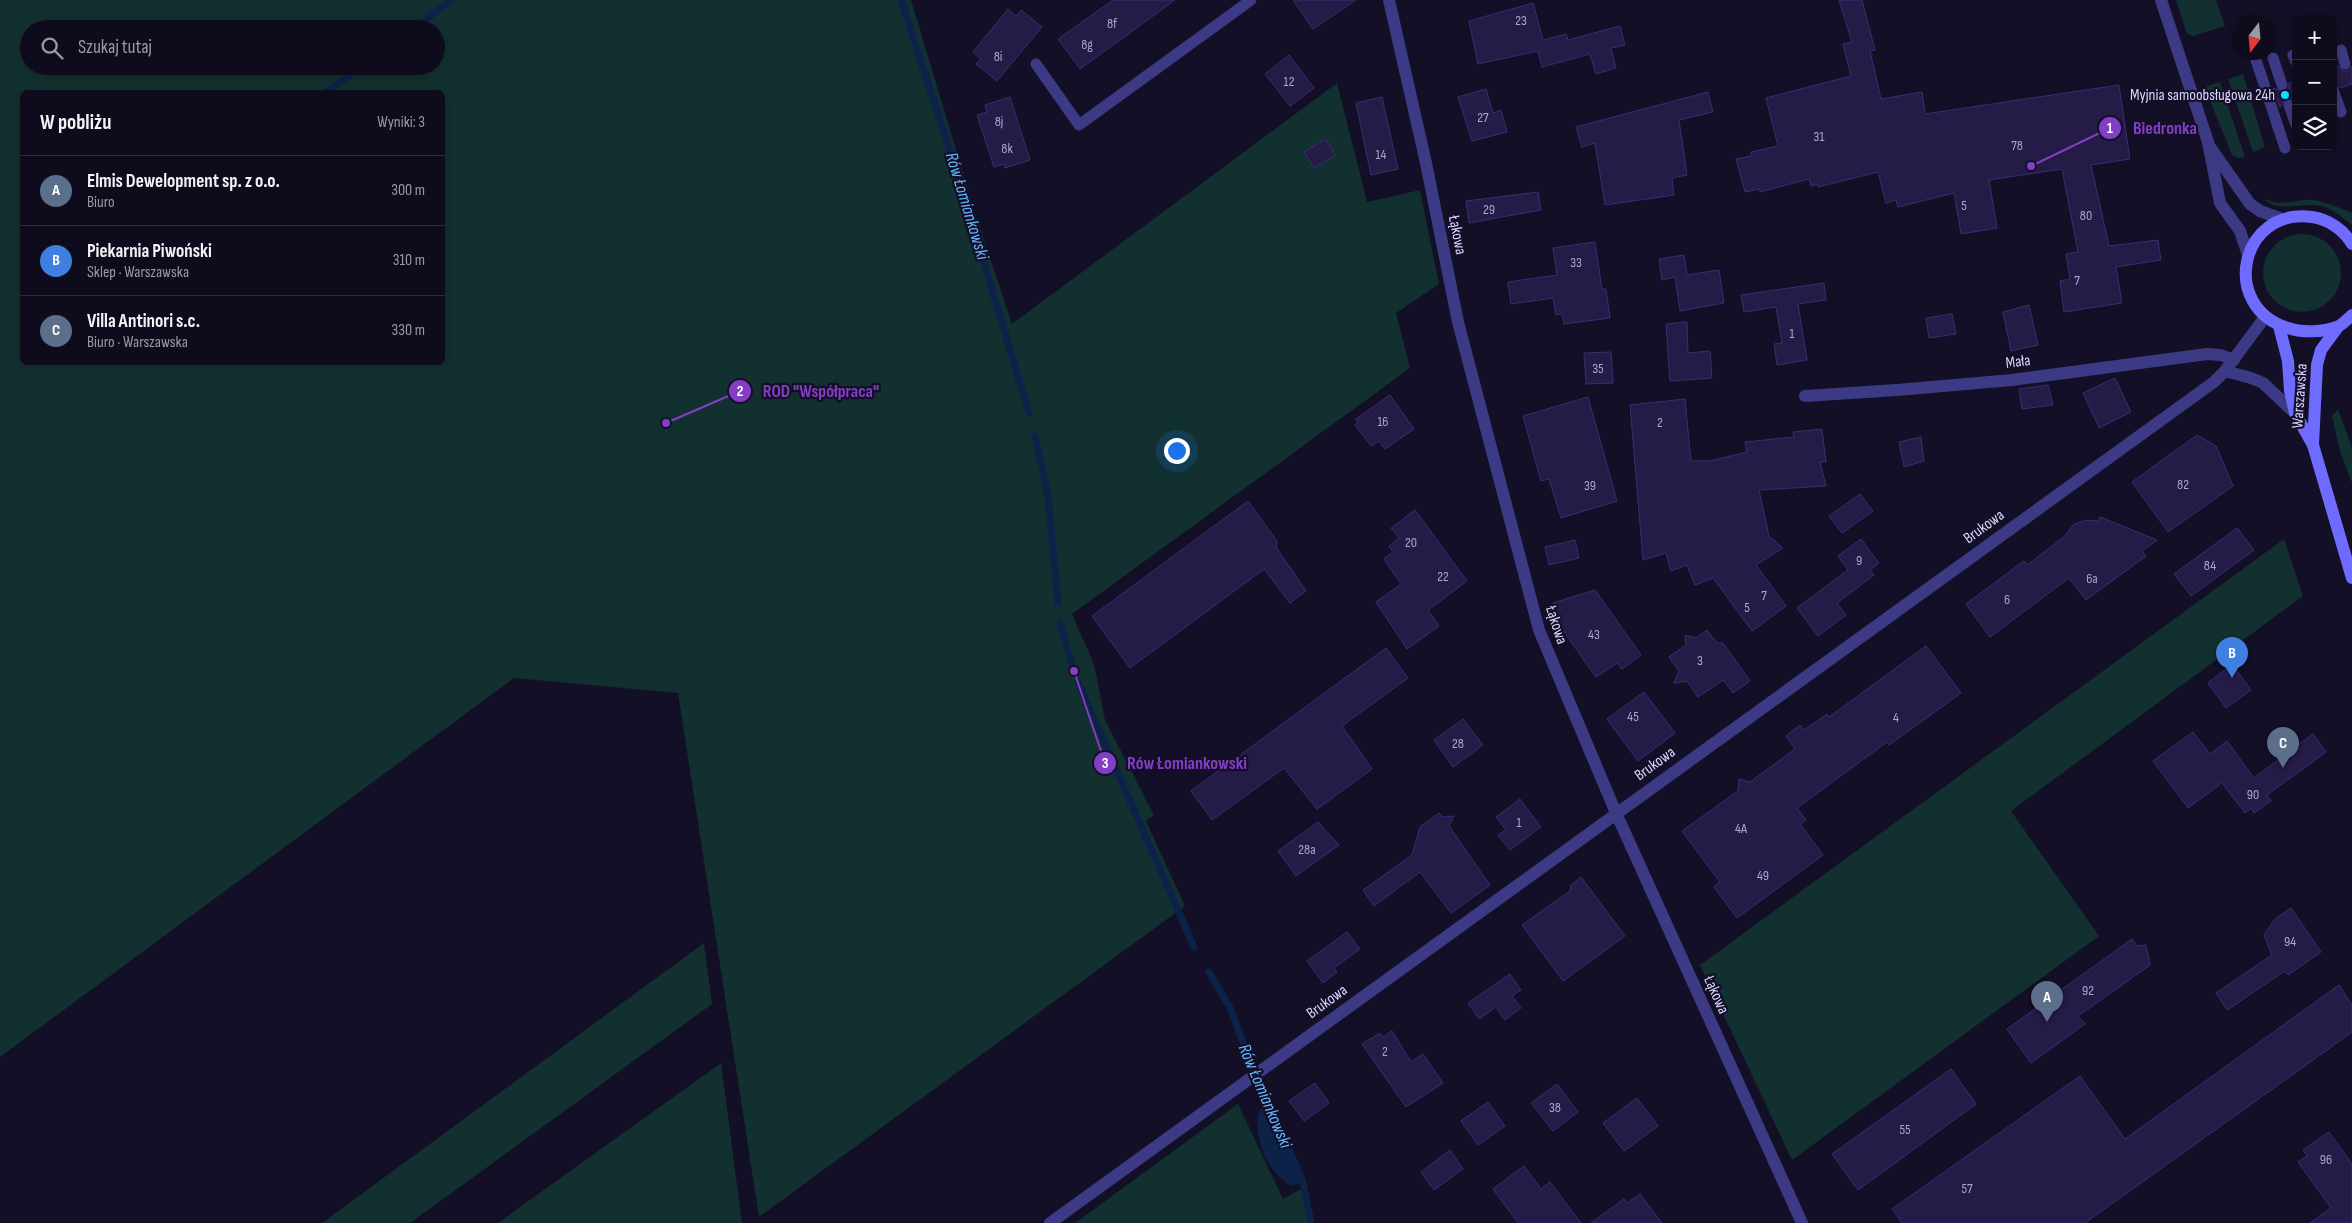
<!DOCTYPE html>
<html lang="pl">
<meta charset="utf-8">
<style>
:root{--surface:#0e0b1c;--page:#171425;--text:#f1f3f6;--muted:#9b9ba3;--line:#2e2b3b;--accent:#00e5ff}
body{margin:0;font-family:"Sofia Sans Condensed",sans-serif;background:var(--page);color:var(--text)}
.controls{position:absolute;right:15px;top:15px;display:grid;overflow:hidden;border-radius:8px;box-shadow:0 2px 8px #0003}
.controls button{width:45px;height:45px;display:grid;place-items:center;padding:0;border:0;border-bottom:1px solid var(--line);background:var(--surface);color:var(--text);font:25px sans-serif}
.compass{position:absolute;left:2232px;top:15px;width:45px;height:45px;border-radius:50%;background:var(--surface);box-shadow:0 2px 8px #0003;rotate:196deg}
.you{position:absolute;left:1176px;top:450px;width:18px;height:18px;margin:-12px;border:4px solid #fff;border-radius:50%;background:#1a73e8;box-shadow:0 0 0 8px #1a73e833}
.badge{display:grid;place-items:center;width:32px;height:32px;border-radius:50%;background:var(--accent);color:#fff;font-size:16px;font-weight:700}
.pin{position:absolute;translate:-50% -41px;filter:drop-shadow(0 1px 2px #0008)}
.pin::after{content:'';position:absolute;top:26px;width:18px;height:15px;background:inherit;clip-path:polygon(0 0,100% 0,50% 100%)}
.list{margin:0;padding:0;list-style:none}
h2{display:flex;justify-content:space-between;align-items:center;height:65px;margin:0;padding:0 20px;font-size:21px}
h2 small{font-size:16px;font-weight:400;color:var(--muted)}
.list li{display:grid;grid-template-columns:32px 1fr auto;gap:15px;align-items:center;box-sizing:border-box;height:70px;padding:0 20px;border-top:1px solid var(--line)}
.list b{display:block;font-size:19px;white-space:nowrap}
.list p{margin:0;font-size:16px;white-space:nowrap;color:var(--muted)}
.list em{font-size:16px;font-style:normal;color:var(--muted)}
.icon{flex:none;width:28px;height:28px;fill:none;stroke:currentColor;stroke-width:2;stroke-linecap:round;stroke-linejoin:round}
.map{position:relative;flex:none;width:2352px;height:1223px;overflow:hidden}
.search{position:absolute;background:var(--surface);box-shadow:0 2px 8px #0003;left:20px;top:20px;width:425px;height:55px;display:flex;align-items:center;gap:12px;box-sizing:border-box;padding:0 18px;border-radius:28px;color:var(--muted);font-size:19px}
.panel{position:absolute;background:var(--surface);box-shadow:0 2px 8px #0003;left:20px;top:90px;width:425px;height:275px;border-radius:8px}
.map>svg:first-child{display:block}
.green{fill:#12302f;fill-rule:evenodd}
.water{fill:#0c2248}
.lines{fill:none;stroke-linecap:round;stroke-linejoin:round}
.stream{stroke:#0c2248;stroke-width:7}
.building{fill:#241b47;stroke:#3b2d73}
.lane{stroke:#3d3a85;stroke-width:11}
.street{stroke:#3d3a85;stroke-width:12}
.secondary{stroke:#6f6bff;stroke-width:12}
.poi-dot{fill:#00e5ff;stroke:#130f26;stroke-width:2}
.labels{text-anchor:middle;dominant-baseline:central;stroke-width:4.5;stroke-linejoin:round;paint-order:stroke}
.number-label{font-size:14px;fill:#aca6d1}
.poi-label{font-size:16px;fill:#d9d4ff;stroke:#130f26;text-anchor:end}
.street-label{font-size:16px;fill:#d9d4ff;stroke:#130f26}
.water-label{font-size:18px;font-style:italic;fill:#62b6ff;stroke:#130f26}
.leader{fill:none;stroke:#843dc5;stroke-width:2}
.callout-dot{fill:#843dc5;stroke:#130f26;stroke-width:2}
.mark-label{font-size:15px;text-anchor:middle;font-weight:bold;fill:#fff}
.callout-label{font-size:18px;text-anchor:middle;font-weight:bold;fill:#843dc5;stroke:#130f26;stroke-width:4.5;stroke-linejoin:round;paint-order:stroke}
</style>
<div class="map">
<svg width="2352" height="1223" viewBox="0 0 2352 1223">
<rect width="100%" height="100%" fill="#130f26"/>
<g class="green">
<path d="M0,0H911L975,213L1012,324L1337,83L1367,202L1420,190L1439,284L1396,313L1410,368L1072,614L1094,664L1105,720L1154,815L1146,821L1185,906L759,1217L678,693L514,678L0,1057ZM29,29H436V66H29ZM22,92H442V362H22Z"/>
<path d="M2176,0H2216L2225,26L2193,36L2187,34Z"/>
<path d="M2243,74L2265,147L2253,152L2228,79Z"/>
<path d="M2220,82L2245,157L2239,158L2232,155L2206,91L2207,86Z"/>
<path d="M2267,199C2282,208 2298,198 2314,200C2327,202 2340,208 2352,213V225C2343,218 2334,210 2322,206C2304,202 2279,213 2265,200Z"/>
<circle cx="2302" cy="273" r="39"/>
<path d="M2338,409L2352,448V483L2340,451L2332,416Z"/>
<path d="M2284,539L2303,596L2011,811L2099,936L1792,1160L1700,965Z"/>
<path d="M704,943L712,1004L410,1223H322Z"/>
<path d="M721,1063L742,1223H498Z"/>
<path d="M1238,1104L1283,1199L1307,1186L1314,1223H1075Z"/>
</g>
<path class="water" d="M1267,1104L1275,1110L1306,1179L1293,1186C1282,1182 1273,1171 1267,1161C1260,1148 1249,1110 1267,1104Z"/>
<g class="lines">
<g class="stream">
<path d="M901,0L957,172L1029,413"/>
<path d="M413,29L451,0"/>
<path d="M326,92L362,66"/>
<path d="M1035,436L1048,497L1058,602"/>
<path d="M1060,624L1074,671"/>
<path d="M1078,682L1194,947"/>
<path d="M1209,972L1230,1008L1270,1113"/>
<path d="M1299,1175L1303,1183L1311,1223"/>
</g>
</g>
<g class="building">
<path d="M1113,0H1175L1080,69L1058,39Z"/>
<path d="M1293,0H1356L1313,29Z"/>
<path d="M1839,0H1862L1875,50L1870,51L1881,99L1922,92L1925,114L2119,85L2130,159L2091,165L2109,246L2158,240L2161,260L2116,267L2122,303L2064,312L2060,281L2070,279L2066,254L2078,252L2062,169L1989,180L1997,228L1961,234L1954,193L1898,207L1896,200L1886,203L1878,172L1818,187V184L1811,186L1809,179L1760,192V189L1745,192L1736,159L1751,156V152L1778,146L1766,98L1851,76L1843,44L1852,42Z"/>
<path d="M1533,3L1543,40L1566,34L1568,40L1620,26L1625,45L1611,48L1616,68L1596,74L1590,54L1542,67L1538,51L1478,64L1469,21Z"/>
<path d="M1008,9L1016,16L1021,10L1042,27L997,81L976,64L981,59L973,52Z"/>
<path d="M1289,55L1314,88L1290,106L1265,74Z"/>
<path d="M2338,66L2344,71H2348L2352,66V84L2340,88L2333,83V68Z"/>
<path d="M2296,81V102L2291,98H2286L2280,108L2273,88L2284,92L2288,90L2289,83Z"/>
<path d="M1486,89L1493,113L1501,110L1507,132L1472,141L1458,97Z"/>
<path d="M1708,92L1713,112L1679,120L1687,175L1672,178L1674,195L1605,205L1595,143L1582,147L1576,127Z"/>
<path d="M1010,97L1030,160L1005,168L1004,164L994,167L977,115L987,112L985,105Z"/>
<path d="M1382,97L1398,169L1371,175L1356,103Z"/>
<path d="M1326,139L1335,155L1314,168L1304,152Z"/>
<path d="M1538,192L1541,210L1469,223L1466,201Z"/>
<path d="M1595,242L1602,289H1606L1610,318L1564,324L1562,314L1556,315L1553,298L1511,304L1508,282L1557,275L1553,248Z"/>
<path d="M1684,255L1687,275L1719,270L1724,303L1680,311L1675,277L1662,280L1659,259Z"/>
<path d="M1824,283L1826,300L1798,304L1807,360L1777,365L1774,344L1782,343L1776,307L1744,312L1741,295Z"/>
<path d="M2029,305L2038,345L2011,351L2003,312Z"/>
<path d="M1952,314L1956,334L1929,338L1926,318Z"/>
<path d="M1687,322L1688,353L1710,351L1712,378L1670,381L1666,324Z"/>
<path d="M1611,352L1613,383L1586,384L1584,353Z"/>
<path d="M2115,378L2131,412L2099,428L2083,393Z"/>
<path d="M2048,385L2053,405L2022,409L2019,389Z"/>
<path d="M1390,395L1414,429L1385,449L1379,441L1371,446L1355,425L1358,423L1356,419Z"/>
<path d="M1588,397L1617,501L1561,518L1549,479L1541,481L1523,416Z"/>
<path d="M1685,399L1691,461H1710L1747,452L1745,442L1794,437L1793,432L1822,429L1826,462H1820L1826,486L1759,490L1769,536L1783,548L1756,565L1786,606L1752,631L1713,578L1695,585L1687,565L1671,571L1666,553L1643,560L1630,405Z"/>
<path d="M2197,435L2216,446L2233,486L2168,532L2132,482Z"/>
<path d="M1921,437L1924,461L1904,467L1899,442Z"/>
<path d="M1860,494L1873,511L1842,533L1829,516Z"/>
<path d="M1248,501L1277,541L1276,547L1306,591L1290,603L1264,569L1130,668L1092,616Z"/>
<path d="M1415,510L1467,581L1428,610L1439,626L1407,649L1376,602L1401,584L1384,559L1393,552L1389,546L1399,538L1391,528Z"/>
<path d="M2100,517L2157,540L2142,551L2146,556L2086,600L2069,578L1990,637L1966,604L2024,561L2027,565L2064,537L2074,524L2087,520L2098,521Z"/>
<path d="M2237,528L2254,550L2191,596L2174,574Z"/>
<path d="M1861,539L1879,563L1870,570L1874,575L1837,603L1846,615L1818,636L1797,608L1848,570L1838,556Z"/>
<path d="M1575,540L1579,558L1549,565L1545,547Z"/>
<path d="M1595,590L1641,655L1622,669L1617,663L1596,677L1559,625L1553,603Z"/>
<path d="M1707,630L1717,643H1723L1750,681L1733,693L1723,680L1698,697L1687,681L1674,683L1679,671L1669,657L1686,645L1685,635L1696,638Z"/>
<path d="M1926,646L1961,693L1889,745L1887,742L1797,808L1806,820L1800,824L1823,855L1737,918L1714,887L1720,882L1682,831L1738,791L1739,779L1750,782L1795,749L1786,736L1800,725L1804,730L1827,714L1829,717Z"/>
<path d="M1386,648L1408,678L1342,726L1372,769L1317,809L1284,768L1212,820L1191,791Z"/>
<path d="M2232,664L2251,690L2226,708L2208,683Z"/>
<path d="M1644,692L1675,733L1638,761L1607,719Z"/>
<path d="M1463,719L1483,745L1453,767L1434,740Z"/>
<path d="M2193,732L2210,754L2227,741L2254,778L2313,734L2326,752L2267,795L2271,801L2254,813L2251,808L2245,813L2222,783L2188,808L2153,761Z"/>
<path d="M1520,799L1541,827L1510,850L1498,835L1506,830L1496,817Z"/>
<path d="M1439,813L1442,817L1454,816L1449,826L1490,885L1451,913L1420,872L1374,906L1363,890L1412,855L1420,827Z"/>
<path d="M1318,822L1339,845L1296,876L1278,851Z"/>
<path d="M1581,877L1625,936L1563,981L1522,925L1570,891L1571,885Z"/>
<path d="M2291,908L2321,952L2288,975L2285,971L2227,1010L2216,993L2272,955L2264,935L2275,919Z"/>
<path d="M1347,932L1360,949L1334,968L1337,972L1323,983L1307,961Z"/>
<path d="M2132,939L2137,946L2146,945L2150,965L2078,1016L2085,1024L2031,1063L2007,1029Z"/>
<path d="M1510,974L1521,990L1512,996L1521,1008L1505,1020L1496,1007L1479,1019L1468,1003Z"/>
<path d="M2339,985L2352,1005V1032L2085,1223H1902L1892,1209L2080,1076L2125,1139Z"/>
<path d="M1392,1031L1411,1062L1423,1054L1443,1083L1406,1107L1362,1044L1380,1033L1383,1037Z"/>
<path d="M1951,1069L1976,1104L1858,1190L1832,1154Z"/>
<path d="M1315,1083L1329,1103L1304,1121L1289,1101Z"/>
<path d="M1557,1084L1578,1112L1553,1131L1531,1103Z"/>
<path d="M1637,1098L1658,1126L1624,1151L1603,1123Z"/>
<path d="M1488,1102L1505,1126L1478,1145L1461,1121Z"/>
<path d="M2329,1132L2352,1164V1223H2310L2331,1208L2298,1162L2307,1156L2303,1150Z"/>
<path d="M1450,1150L1463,1169L1434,1190L1421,1172Z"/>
<path d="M1524,1166L1541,1189L1550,1182L1581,1223H1518L1493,1189Z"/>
<path d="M1640,1194L1662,1223H1591L1624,1199L1627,1203Z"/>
</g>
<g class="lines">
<g class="lane">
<path d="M2341,50L2345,64"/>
<path d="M2293,55L2296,62"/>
<path d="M2273,58L2282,85"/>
<path d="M2256,60L2285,148"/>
<path d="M1036,64L1079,125L1251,0"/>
<path d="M2333,90L2341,112"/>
<path d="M2289,105L2296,125"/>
</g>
<g class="street">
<path d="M1389,0L1426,163L1458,322L1539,630L1616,813L1802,1223"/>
<path d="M2161,0L2208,142L2220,203L2240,231L2248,255"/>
<path d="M2210,147L2250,204L2260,211L2282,219"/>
<path d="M2225,371L2251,378L2263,383L2295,413"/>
<path d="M1805,396L1897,390L2012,380L2207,354L2221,355L2234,360"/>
<path d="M1050,1223L2214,382L2225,371L2265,317"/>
</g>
<g class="secondary">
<path d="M2352,244C2344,230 2328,219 2312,217C2240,207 2219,307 2288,328C2302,333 2323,332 2337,327C2342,325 2348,319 2352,315"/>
<path d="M2279,326L2288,361L2290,391L2295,413L2313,445L2352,578"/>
<path d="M2313,444L2317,365L2321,350L2338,327"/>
</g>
</g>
<circle class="poi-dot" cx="2285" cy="95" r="5"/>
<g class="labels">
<g class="number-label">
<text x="1521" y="20">23</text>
<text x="1112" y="23">8f</text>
<text x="1087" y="44">8g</text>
<text x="998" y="56">8i</text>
<text x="1289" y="81">12</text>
<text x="1483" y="117">27</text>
<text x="999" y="121">8j</text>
<text x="1819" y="136">31</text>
<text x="2017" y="145">78</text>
<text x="1007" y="148">8k</text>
<text x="1381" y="154">14</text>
<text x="1964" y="205">5</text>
<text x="1489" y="209">29</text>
<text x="2086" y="215">80</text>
<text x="1576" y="262">33</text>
<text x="2077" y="280">7</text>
<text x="1792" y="333">1</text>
<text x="1598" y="368">35</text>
<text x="1383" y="421">16</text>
<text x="1660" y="422">2</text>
<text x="2183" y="484">82</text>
<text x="1590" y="485">39</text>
<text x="1411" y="542">20</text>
<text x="1859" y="560">9</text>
<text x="2210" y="565">84</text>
<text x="1443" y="576">22</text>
<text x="2092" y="578">6a</text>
<text x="1764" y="595">7</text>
<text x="2007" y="599">6</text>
<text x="1747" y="607">5</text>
<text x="1594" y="634">43</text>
<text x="1700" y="660">3</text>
<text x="1633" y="716">45</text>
<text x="1896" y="717">4</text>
<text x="1458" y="743">28</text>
<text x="2253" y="794">90</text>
<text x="1519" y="822">1</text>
<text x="1741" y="828">4A</text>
<text x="1307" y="849">28a</text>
<text x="1763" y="875">49</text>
<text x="2290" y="941">94</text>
<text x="2088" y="990">92</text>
<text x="1385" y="1051">2</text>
<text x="1555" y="1107">38</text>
<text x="1905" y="1129">55</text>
<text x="2326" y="1159">96</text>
<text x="1967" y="1188">57</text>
</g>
<g class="poi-label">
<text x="2275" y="95">Myjnia samoobsługowa 24h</text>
</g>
<g class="street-label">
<text transform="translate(1457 235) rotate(79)">Łąkowa</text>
<text transform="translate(2018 362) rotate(-7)">Mała</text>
<text transform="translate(2300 396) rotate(-86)">Warszawska</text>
<text transform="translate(1984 527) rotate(-36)">Brukowa</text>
<text transform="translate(1556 625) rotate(72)">Łąkowa</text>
<text transform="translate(1655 764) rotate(-36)">Brukowa</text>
<text transform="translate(1716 995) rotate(66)">Łąkowa</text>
<text transform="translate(1327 1002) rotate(-36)">Brukowa</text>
</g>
<g class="water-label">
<text transform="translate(967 206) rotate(73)">Rów Łomiankowski</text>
<text transform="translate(1265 1096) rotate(67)">Rów Łomiankowski</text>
</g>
</g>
<path class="leader" d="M2031 166L2110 128M666 423L740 391M1074 671L1105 763"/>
<g class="callout-dot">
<circle cx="2031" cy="166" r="5"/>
<circle cx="666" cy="423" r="5"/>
<circle cx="1074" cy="671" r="5"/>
<circle cx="2110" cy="128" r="12"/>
<circle cx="740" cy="391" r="12"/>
<circle cx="1105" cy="763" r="12"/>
</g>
<g class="mark-label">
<text x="2110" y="133">1</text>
<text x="740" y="396">2</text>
<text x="1105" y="768">3</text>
</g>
<g class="callout-label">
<text x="2165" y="134">Biedronka</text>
<text x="821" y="397">ROD "Współpraca"</text>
<text x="1187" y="769">Rów Łomiankowski</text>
</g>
</svg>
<div class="controls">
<button>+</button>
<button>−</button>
<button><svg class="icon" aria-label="layers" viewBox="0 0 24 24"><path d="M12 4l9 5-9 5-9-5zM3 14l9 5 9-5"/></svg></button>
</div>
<svg class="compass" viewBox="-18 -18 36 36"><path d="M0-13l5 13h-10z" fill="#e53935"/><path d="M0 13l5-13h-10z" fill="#9b9ba3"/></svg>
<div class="you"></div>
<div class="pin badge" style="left:2047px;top:1022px;background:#5c6f8a">A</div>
<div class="pin badge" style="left:2232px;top:678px;background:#3f7fe0">B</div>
<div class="pin badge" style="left:2283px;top:768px;background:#5c6f8a">C</div>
<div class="search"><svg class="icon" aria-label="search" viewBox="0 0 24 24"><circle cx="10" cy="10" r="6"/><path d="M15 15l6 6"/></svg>Szukaj tutaj</div>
<section class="panel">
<h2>W pobliżu<small>Wyniki: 3</small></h2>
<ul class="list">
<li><span class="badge" style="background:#5c6f8a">A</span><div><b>Elmis Dewelopment sp. z o.o.</b><p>Biuro</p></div><em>300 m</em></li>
<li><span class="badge" style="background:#3f7fe0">B</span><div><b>Piekarnia Piwoński</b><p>Sklep · Warszawska</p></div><em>310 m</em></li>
<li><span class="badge" style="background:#5c6f8a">C</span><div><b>Villa Antinori s.c.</b><p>Biuro · Warszawska</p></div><em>330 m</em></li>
</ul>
</section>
</div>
